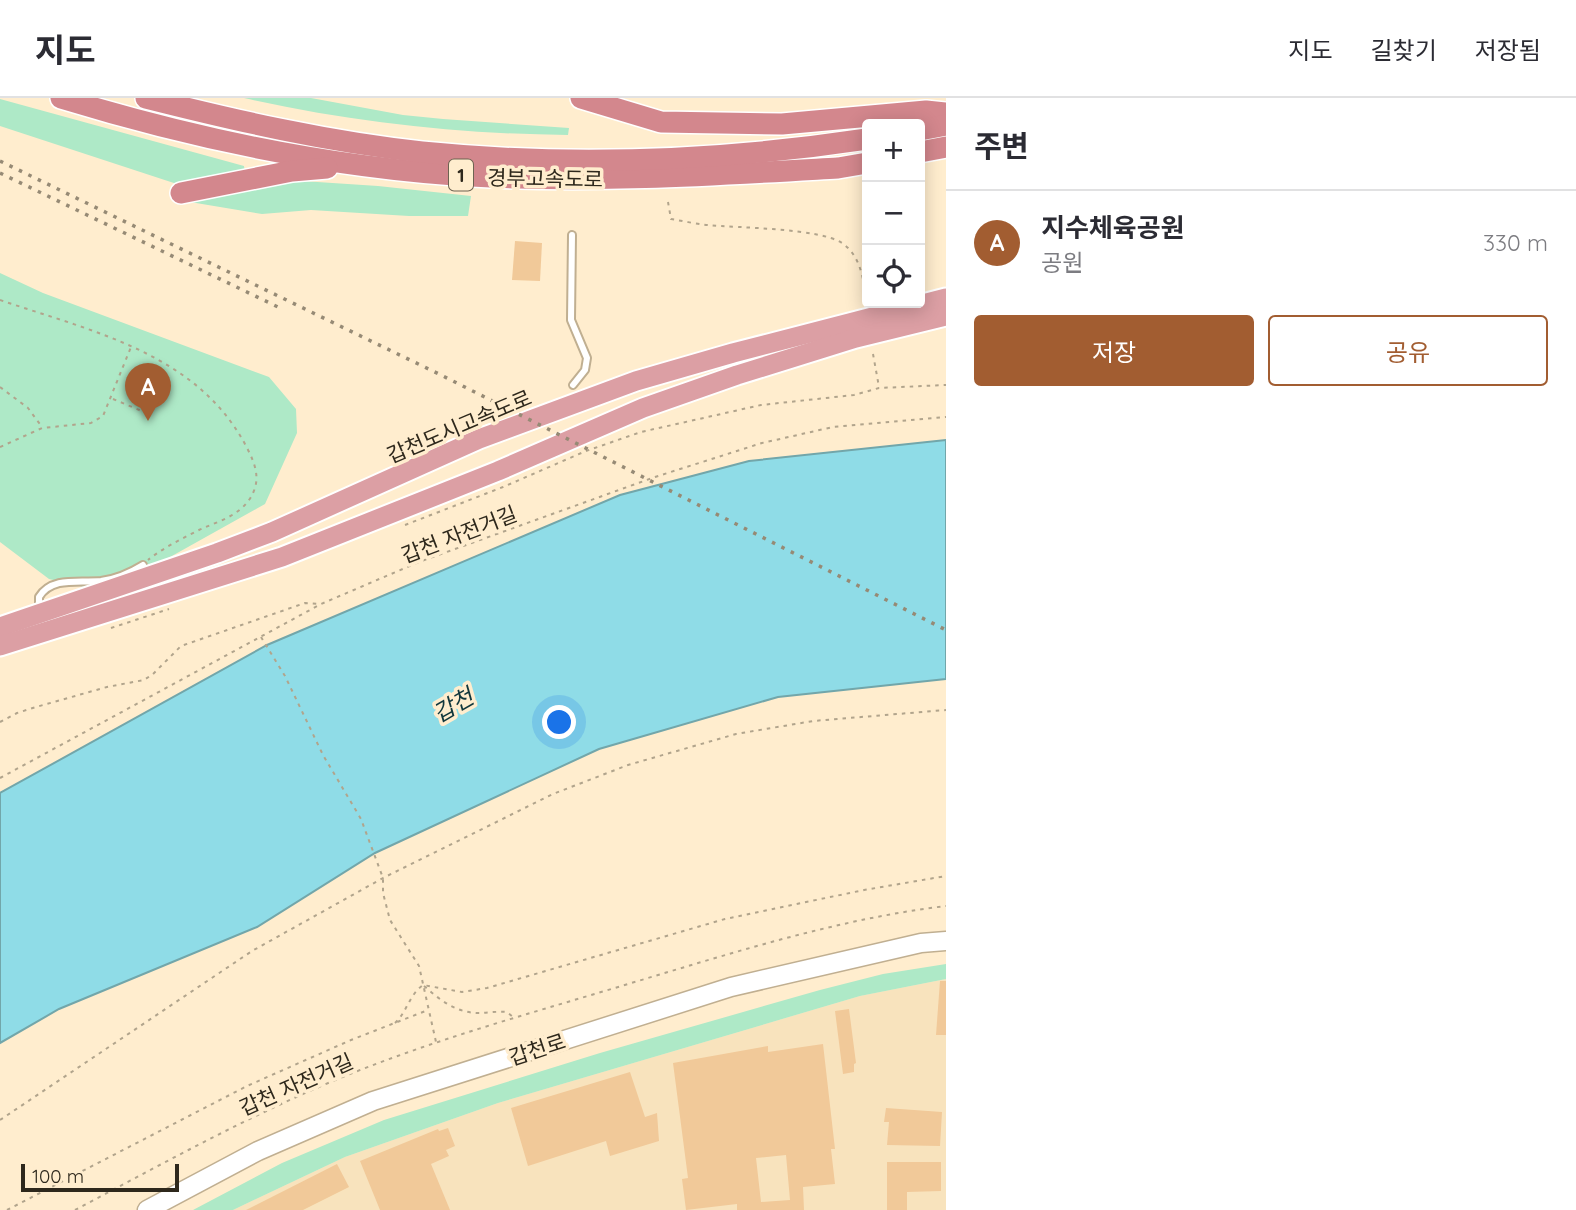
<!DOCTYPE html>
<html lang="ko">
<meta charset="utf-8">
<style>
:root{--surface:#fff;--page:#f2f2f3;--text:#2b2b33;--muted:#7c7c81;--line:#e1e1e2;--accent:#a25d31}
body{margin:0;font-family:Quicksand,"Noto Sans KR",sans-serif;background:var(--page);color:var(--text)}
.controls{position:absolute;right:21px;top:21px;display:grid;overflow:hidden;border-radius:7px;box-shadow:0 4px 18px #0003}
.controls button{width:63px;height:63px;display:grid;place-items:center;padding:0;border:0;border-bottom:2px solid var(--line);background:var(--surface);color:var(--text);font:35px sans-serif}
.scale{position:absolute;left:21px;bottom:18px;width:158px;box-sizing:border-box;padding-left:7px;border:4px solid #2e281c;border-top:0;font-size:19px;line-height:24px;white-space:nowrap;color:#2e281c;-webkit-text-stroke:5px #ffedce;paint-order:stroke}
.you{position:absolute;left:560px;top:625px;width:24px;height:24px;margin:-18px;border:5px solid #fff;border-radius:50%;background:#1a73e8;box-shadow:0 0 0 10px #1a73e833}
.badge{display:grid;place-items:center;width:46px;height:46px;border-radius:50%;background:var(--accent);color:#fff;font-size:23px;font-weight:700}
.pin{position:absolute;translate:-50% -58px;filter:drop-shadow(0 2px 4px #0008)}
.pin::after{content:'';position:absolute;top:37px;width:24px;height:21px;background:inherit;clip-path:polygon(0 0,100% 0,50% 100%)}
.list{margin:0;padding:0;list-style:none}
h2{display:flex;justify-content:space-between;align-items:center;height:91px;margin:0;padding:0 28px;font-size:30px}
h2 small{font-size:23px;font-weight:400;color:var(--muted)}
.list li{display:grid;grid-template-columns:46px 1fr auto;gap:21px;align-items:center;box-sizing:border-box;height:105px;padding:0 28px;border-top:2px solid var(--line)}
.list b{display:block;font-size:26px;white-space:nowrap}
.list p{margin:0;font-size:23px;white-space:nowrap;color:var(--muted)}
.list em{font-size:23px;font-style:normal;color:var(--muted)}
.actions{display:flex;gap:14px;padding:21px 28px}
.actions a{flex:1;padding:16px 0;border:2px solid var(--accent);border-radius:7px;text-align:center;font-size:24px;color:var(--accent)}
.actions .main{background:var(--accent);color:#fff}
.icon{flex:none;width:38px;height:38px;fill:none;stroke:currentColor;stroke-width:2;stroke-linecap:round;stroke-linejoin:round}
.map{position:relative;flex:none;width:946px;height:1112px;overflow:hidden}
header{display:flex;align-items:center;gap:42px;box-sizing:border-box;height:98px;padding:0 35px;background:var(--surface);border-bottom:2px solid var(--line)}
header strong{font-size:33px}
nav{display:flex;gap:38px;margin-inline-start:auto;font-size:24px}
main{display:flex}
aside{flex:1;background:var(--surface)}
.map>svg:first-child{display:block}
.built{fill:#f8e3bd}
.green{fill:#aee9c7}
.water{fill:#8fdce7;stroke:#72a6aa;stroke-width:2}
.building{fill:#f1c999;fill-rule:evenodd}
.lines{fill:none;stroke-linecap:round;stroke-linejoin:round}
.service-casing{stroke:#c0af91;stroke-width:10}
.secondary-casing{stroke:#c0af91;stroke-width:21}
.trunk-casing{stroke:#fff;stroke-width:23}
.motorway-casing{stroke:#fff;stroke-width:24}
.path{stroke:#b1a48c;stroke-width:2;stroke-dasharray:3.5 5;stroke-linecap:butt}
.service{stroke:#fff;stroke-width:6}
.secondary{stroke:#fff;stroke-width:18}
.trunk{stroke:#dc9fa4;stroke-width:19}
.motorway{stroke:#d3878d;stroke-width:21}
.rail{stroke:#968a75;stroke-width:3.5;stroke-dasharray:3.5 7;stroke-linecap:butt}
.labels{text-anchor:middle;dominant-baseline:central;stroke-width:7;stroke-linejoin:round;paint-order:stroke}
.shield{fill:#ffedce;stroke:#6d6351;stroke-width:2}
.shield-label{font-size:19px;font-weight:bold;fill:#2e281c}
.street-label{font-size:21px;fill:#2e281c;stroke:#ffedce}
.water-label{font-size:23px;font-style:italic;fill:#11373c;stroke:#ffedce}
</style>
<header>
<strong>지도</strong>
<nav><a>지도</a><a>길찾기</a><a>저장됨</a></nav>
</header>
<main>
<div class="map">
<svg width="946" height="1112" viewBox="0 0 946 1112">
<rect width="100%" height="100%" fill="#ffedce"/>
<path class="built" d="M946,881V1112H233L345,1059L498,1005L860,898Z"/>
<g class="green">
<path d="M244,0H311L403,17L443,21L569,30L568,37C459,36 351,24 244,0Z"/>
<path d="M0,1L244,68L245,75L183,88L0,28Z"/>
<path d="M287,82L378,88L471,98L468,118H409L311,112L262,116L190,104L191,97Z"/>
<path d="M0,175L43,195L269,279L296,311L297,335L265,406L154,468L93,491L49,481L0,444Z"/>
<path d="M946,866V881L860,898L498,1005L345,1059L233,1112H193L282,1065L384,1022L600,955L820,892L883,876Z"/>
</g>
<path class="water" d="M946,342V581L778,599L599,651L375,755L257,829L59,911L0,945V695L267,547L620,397L749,363Z"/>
<g class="building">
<path d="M515,143L542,145L540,183L512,182Z"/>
<path d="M940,883H946V937H936Z"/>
<path d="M849,911L856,965L854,966V974L843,976L835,913Z"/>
<path d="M823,946L835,1051H831L835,1086L803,1089L804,1112H737V1106L686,1112L682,1081L688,1080L673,965L768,948V954ZM786,1057L790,1102L761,1104L756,1060Z"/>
<path d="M630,974L645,1019L657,1015L659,1043L610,1058L606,1043L528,1068L511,1010Z"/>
<path d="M886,1010L942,1014L940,1048L887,1047L889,1024H884Z"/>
<path d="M448,1030L455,1048L446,1052L449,1058L431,1066L450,1112H380L360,1063L438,1031L439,1033Z"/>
<path d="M887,1064H941V1093L907,1094V1112H887Z"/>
<path d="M337,1066L349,1089L303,1112H246Z"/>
</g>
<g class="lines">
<g class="service-casing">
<g id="service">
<path d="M572,137L571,222L587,260L585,272L573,287"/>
<path d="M39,513V499C52,478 80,485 101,483C116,481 130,475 143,467"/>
</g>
</g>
<g class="secondary-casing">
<path id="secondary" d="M147,1112L258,1053L373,1003L731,889L921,845L946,843"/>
</g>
<g class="trunk-casing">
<g id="trunk">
<path d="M0,529L217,455L272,434L479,341L636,283L733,255L946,200"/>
<path d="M0,548L282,459L498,373L643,310L737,277L856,240L946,218"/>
</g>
</g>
<g class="motorway-casing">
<g id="motorway">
<path d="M61,0C195,41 333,70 472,78C595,85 717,77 838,70L867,65"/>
<path d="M146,0C237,23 329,44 422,54C571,69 720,63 867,41"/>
<path d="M581,0L661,24L782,26L926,13L946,15"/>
<path d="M920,32L946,27"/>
<path d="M920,54L946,49"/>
<path d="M181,95L292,73L327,70"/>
</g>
</g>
<g class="path">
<path d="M668,104L671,121C683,123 696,126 708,127C739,130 819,130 842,145C858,156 862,174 865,192"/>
<path d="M0,202C91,233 197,255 246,348C256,367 262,383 249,402C237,419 216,424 199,432C181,441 163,450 148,462"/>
<path d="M873,256L879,289"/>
<path d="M0,289L28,310L42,329"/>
<path d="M113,301L144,314"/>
<path d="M0,349L42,330L91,325L103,318L131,249"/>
<path d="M405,427L503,389L586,353L641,334L761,307L854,297L879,290L946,287"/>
<path d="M111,530L169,511"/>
<path d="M261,539L285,578L323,657L361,721L383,780V795L390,822L419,868L436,944"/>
<path d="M0,624L17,615L36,609L107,589L144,582L153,576L181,548L305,505L320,506"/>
<path d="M0,680L321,506L419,464L655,379L762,345L833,329L946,319"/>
<path d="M424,888C440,902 456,915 479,915C488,915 497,913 507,914L513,919"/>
<path d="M395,925C407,914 409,897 423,887L462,894L487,890L725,821L864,792L946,778"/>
<path d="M0,1022L252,853L383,780L553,696L628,667L736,636L813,623L946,612"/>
<path d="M7,1112L247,988L351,942L428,912"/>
<path d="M75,1112C164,1065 252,1016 345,978C444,938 546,911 648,880C745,851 845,820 946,808"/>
</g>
<use href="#service" class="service"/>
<use href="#secondary" class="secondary"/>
<use href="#trunk" class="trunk"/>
<use href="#motorway" class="motorway"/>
<g class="rail">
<path d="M0,63L441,277L946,532"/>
<path d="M0,75L278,209"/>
</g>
</g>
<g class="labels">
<rect class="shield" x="449" y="61.5" width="24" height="31" rx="5"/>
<g class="shield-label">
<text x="461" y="77">1</text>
</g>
<g class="street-label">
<text transform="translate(545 80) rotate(1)">경부고속도로</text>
<text transform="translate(459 328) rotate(-23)">갑천도시고속도로</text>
<text transform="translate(459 436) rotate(-21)">갑천 자전거길</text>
<text transform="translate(537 951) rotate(-18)">갑천로</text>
<text transform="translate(296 986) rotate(-24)">갑천 자전거길</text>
</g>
<g class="water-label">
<text transform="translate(453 607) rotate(-30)">갑천</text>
</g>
</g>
</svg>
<div class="controls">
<button>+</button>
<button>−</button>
<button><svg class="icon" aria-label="locate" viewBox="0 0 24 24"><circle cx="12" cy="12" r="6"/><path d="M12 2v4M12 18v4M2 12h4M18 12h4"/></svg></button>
</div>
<div class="scale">100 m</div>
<div class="you"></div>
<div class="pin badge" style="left:148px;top:323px">A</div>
</div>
<aside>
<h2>주변<small></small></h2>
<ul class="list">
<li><span class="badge">A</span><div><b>지수체육공원</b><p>공원</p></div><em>330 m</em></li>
</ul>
<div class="actions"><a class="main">저장</a><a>공유</a></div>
</aside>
</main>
